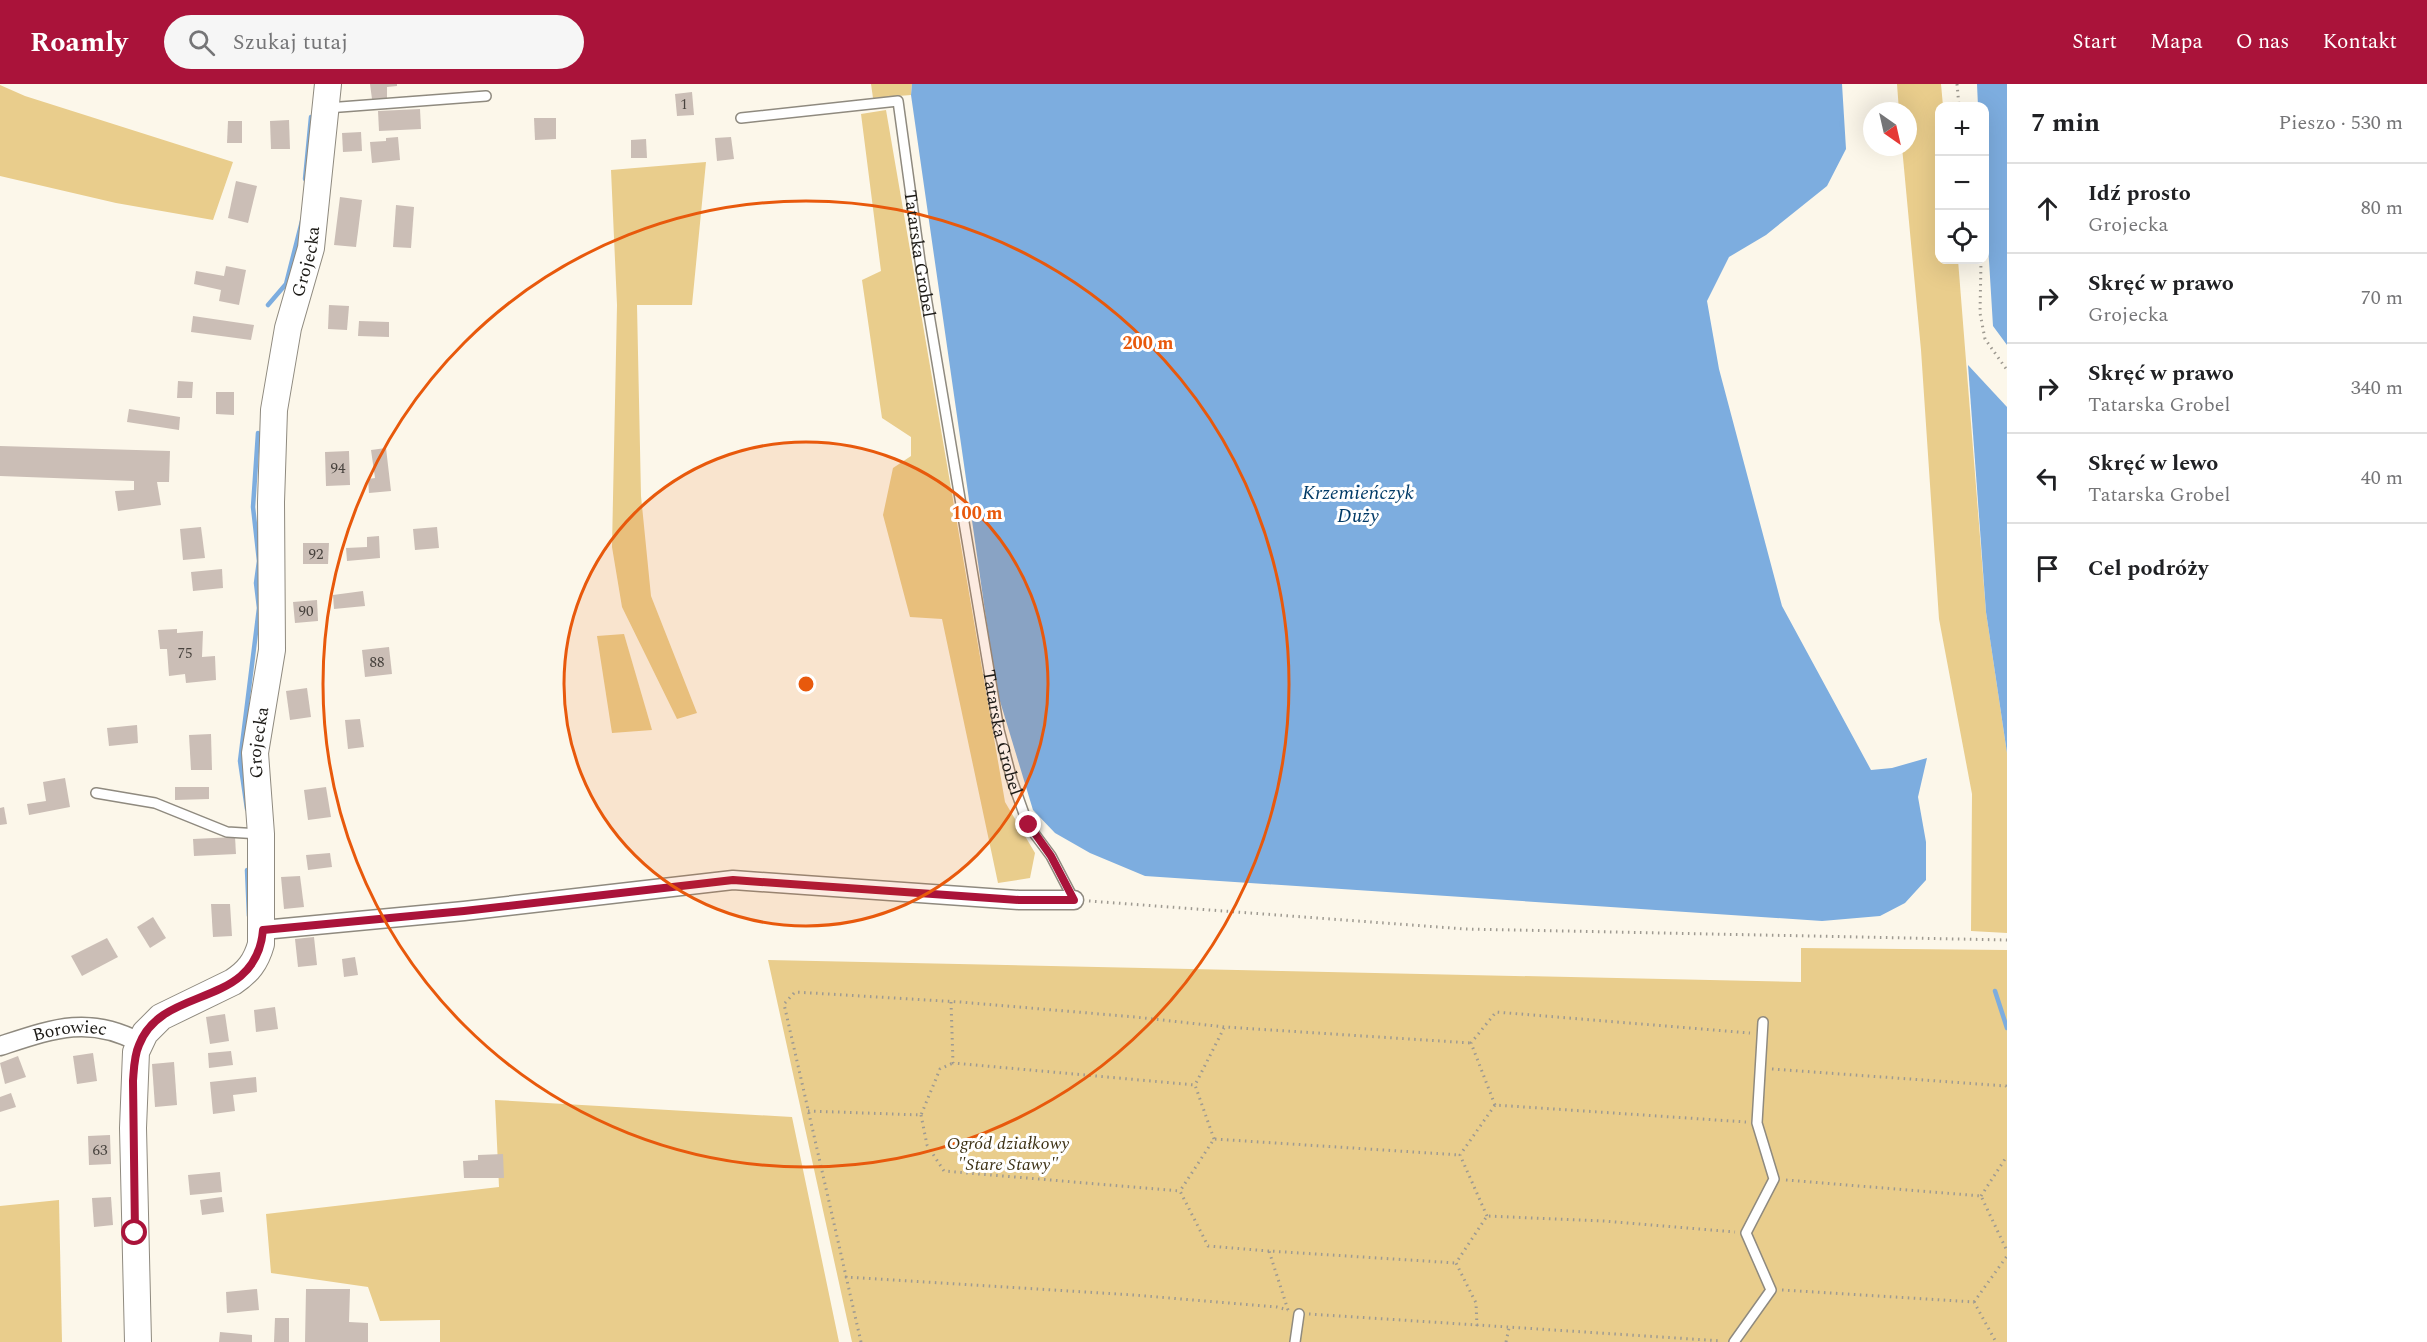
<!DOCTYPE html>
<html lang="pl">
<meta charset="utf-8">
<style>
:root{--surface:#fff;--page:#f6f6f6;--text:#202124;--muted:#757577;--line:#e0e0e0;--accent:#aa133a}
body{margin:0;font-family:Spectral,serif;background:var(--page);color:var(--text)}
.controls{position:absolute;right:18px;top:18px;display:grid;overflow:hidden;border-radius:12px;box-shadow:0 6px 24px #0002}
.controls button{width:54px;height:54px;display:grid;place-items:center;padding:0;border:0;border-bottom:2px solid var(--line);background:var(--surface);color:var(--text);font:30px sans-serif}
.compass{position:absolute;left:1863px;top:18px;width:54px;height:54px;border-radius:50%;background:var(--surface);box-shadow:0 6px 24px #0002;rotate:146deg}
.stop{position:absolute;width:18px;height:18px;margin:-14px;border:4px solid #aa133a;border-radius:50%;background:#fff}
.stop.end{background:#aa133a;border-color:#fff;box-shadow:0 2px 6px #0008}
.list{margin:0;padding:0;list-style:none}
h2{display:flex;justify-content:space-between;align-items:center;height:78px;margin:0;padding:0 24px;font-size:26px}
h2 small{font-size:20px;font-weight:400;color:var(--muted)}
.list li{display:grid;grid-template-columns:39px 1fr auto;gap:18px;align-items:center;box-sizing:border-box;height:90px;padding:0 24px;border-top:2px solid var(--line)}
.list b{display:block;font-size:22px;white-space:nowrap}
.list p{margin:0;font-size:20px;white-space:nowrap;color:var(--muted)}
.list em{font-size:20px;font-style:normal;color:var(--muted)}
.icon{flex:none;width:33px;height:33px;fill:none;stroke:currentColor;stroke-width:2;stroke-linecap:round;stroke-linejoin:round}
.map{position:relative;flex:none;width:2007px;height:1258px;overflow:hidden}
header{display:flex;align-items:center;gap:36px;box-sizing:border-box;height:84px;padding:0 30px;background:var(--accent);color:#fff}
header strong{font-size:28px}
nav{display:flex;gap:33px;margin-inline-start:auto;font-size:21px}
.search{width:420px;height:54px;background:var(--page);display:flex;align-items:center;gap:15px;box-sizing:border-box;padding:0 21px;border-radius:33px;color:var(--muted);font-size:22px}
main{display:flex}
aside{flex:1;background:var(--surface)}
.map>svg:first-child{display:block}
.green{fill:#e9cd8c}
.water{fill:#7daddf}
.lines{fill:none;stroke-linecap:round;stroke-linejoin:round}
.stream{stroke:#7daddf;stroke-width:4.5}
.building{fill:#cbbeb6}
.lane-casing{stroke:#8f8a7f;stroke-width:12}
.street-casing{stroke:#8f8a7f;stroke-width:21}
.secondary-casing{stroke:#8f8a7f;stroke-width:28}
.path{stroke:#9e9a91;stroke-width:3;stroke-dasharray:1.5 4.5;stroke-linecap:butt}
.lane{stroke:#fff;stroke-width:9}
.street{stroke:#fff;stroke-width:18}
.secondary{stroke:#fff;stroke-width:26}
.route{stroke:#aa133a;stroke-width:8}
.ring{fill:none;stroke:#e8590c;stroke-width:3}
.labels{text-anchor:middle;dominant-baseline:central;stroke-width:6;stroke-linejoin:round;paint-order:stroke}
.number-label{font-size:15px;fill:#48433e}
.street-label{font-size:18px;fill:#1c1a16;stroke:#fff}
.park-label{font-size:18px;font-style:italic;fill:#3e3215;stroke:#fff}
.water-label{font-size:20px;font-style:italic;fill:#013a67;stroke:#fff}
.centre{fill:#e8590c;stroke:#fff;stroke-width:3}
.ring-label{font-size:18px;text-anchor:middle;font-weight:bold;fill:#e8590c;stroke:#fff;stroke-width:6;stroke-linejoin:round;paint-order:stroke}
</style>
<header>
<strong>Roamly</strong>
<div class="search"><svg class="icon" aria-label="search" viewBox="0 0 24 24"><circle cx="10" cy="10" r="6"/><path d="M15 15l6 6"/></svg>Szukaj tutaj</div>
<nav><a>Start</a><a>Mapa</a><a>O nas</a><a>Kontakt</a></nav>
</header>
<main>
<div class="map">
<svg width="2007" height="1258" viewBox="0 0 2007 1258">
<rect width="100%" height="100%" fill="#fcf7ea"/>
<g class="green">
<path d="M871,0H912L911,11L873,14Z"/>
<path d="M1897,0H1941L1943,22H1940V176H1958L1986,528L2007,669V849L1971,847L1972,710L1939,535L1921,266L1902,63H1908V27H1899Z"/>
<path d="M0,1L25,12L233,78L213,136L116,119L0,92Z"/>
<path d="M886,26L1005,718L1035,769L1030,794L998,799L942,535L910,533L883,431L893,384L911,372V353L882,334L862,196L881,187L861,30Z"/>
<path d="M706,78L692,221H637L641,412L651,512L697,629L677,635L622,523L612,463L617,221L611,86Z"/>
<path d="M624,550L652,646L612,649L597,552Z"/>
<path d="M1801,864L2007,866V1258H852L768,876L1801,898Z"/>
<path d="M495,1016L792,1033L839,1258H440V1236L380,1237L368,1203L271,1189L266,1130L499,1103Z"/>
<path d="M59,1116L62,1258H0V1122Z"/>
</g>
<g class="water">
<path d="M912,0H1842L1846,65L1827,102L1766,151L1729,173L1707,217L1719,285L1782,522L1871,686L1892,684L1927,674L1918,713L1926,758V796L1905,819L1880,832L1822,837L1145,792L1090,769L1055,749L1033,726L996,604L911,11Z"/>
<path d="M1977,0H2007V261L1993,242L1985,111L1984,22H1978Z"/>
<path d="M1968,281L2007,323V669L1986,528Z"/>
</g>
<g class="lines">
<g class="stream">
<path d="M305,95L311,33"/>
<path d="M268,221L286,200L302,137"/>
<path d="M247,725L240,677L259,524L256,499L259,477L253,423L258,349"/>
<path d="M247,786L249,832"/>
<path d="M1995,907L2007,944"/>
</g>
</g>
<g class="building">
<path d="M370,0H397V2L387,3V14L372,15Z"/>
<path d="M692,8L694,31L677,32L675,10Z"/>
<path d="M420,25L421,45L379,47L378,27Z"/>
<path d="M534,34H556V55L535,56Z"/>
<path d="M289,36L290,65H271L270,37Z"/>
<path d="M228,37H242V59H227Z"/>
<path d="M361,48L362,67L343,68L342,49Z"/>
<path d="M398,53L400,76L372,79L370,58L386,57V54Z"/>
<path d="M731,53L734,75L717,77L715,54Z"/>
<path d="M646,55L647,74H631V56Z"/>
<path d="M236,97L257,102L248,139L228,134Z"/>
<path d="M340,113L362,116L356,163L334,161Z"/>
<path d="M396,121L414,123L411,164L393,163Z"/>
<path d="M226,182L246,186L239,221L219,217L221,206L194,200L196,187L224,192Z"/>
<path d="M329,221L349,222L347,246L328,245Z"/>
<path d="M193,232L254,241L251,256L191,248Z"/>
<path d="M359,237L389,238V253L358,252Z"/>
<path d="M178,297L193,298L192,314H177Z"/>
<path d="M216,308H234V331L216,330Z"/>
<path d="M129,325L180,333L179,346L127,338Z"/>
<path d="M0,362L170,367L169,398H157L161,421L118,427L115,407L134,406V397L0,392Z"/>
<path d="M386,364L391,407L369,409L368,395L375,394L371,366Z"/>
<path d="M349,367L350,401L326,402L325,368Z"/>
<path d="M201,443L205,474L183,476L180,445Z"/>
<path d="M437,443L439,464L415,466L413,445Z"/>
<path d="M379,452L380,474L347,477L346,464L367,463V453Z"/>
<path d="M303,459H329L328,480H303Z"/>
<path d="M222,485L223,504L193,507L191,488Z"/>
<path d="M363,507L365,522L334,525L333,511Z"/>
<path d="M317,516L318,537L295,539L293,518Z"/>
<path d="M177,545V549L203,547L202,573L215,572L216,596L186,599L185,590L169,592L167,565H160L158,546Z"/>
<path d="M389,563L392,590L365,593L362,566Z"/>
<path d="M307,604L311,633L290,636L286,607Z"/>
<path d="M360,635L364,663L348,665L345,636Z"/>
<path d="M137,641L138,659L109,662L107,644Z"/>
<path d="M211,650L212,686H191L189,651Z"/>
<path d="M65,694L70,723L29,731L27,720L46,717L43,698Z"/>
<path d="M175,703H209V715L175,716Z"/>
<path d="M326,703L331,733L308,736L304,706Z"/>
<path d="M4,723L7,740L0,741V724Z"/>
<path d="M235,753L236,770L194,772L193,755Z"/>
<path d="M330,769L332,783L308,786L306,771Z"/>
<path d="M300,792L304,823L284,825L281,793Z"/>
<path d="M211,820H230L232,852L213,853Z"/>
<path d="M153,833L166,854L150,864L137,843Z"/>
<path d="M314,853L317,881L298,883L295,855Z"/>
<path d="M107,854L118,873L82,892L71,872Z"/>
<path d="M355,873L358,891L344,893L342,875Z"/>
<path d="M275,923L278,945L256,948L254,926Z"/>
<path d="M225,930L229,957L210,960L206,933Z"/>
<path d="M231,967L233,981L209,984L208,969Z"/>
<path d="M93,969L97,997L77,1000L73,972Z"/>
<path d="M18,972L26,993L5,1000L0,979Z"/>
<path d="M174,978L177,1021L155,1023L152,980Z"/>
<path d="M256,993L257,1008L233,1011L235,1027L213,1030L210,998Z"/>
<path d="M11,1009L16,1023L0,1028V1013Z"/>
<path d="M110,1051L111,1080L89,1081L88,1052Z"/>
<path d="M503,1070L504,1094H464L463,1077L478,1076V1071Z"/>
<path d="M220,1088L222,1108L190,1111L188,1091Z"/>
<path d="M111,1113L113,1141L94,1143L92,1114Z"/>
<path d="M222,1113L224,1128L202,1131L200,1116Z"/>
<path d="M257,1205L259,1226L227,1229L226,1208Z"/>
<path d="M306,1205H350L349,1238L368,1239V1258H305Z"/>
<path d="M275,1234H289V1258H274Z"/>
<path d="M220,1248L252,1251V1258H219Z"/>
</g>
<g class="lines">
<g class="lane-casing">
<g id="lane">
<path d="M327,24L486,12"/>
<path id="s1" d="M741,34L898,17L920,177L999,646L1012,696L1028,741L1051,772L1074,816"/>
<path d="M96,709L155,719L227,748L259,750"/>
<path d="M1295,1258L1299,1230"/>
<path d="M1734,1258L1771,1206L1746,1149L1774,1095L1757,1039L1763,938"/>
</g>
</g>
<g class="street-casing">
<g id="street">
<path d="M263,846L464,827L733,796L1019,816H1074"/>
<path id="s2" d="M0,962C52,945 88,931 139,958"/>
</g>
</g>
<g class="secondary-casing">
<g id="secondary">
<path id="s3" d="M138,1258L133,1044L136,968L145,949L161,933L233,898C248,888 256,878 261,860V750L255,669L272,566L271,418L274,326L288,244L311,164L328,0"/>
</g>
</g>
<g class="path">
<path d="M1957,0L1959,22"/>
<path d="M1981,176L1980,229L1985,255L2007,286"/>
<path d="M1089,817L1465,845L2007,856"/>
<path d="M951,918L953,979L1195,1001"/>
<path d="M1772,985L2006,1002L2007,1005"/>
<path d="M1495,1021L1471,959L1496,928L1750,949"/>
<path d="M808,1027L921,1031L940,985L953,979"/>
<path d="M921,1031L927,1061L944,1087L1180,1107"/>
<path d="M1214,1055L1195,1001L1224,944"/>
<path d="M1786,1096L1981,1112L2007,1167"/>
<path d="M1981,1112L2007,1072"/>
<path d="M1487,1132L1460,1071L1495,1021L1746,1038"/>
<path d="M1269,1167L1208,1162L1180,1107L1214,1055L1460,1071"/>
<path d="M845,1193L1134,1211L1277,1223L1288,1226"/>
<path d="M1782,1206L1974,1218L1996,1258"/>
<path d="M1974,1218L2007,1172"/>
<path d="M1288,1226L1269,1167L1456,1179"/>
<path d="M1309,1230L1722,1257"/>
<path d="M1477,1242L1476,1219L1456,1179L1487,1132L1603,1137L1735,1148"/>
<path d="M861,1258L784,920L795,908L960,918L1135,933L1225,943L1471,959"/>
<path d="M1506,1258L1509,1244"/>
</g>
<use href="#lane" class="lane"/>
<use href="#street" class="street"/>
<use href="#secondary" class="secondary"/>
</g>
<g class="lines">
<path class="route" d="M135,1149L133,997C134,984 134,972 139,961C162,900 256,926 263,846L464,827L733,796L1019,816H1074L1051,772L1029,741"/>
</g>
<circle cx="806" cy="600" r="242" fill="#e8590c" fill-opacity=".12"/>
<g class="ring">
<circle cx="806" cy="600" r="242"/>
<circle cx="806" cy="600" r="483"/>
</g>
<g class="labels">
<g class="number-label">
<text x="684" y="20">1</text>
<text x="338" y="384">94</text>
<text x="316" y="470">92</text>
<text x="306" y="527">90</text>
<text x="185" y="569">75</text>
<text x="377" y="578">88</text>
<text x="100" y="1066">63</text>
</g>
<g class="street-label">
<text stroke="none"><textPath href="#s1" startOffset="312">Tatarska Grobel</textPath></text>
<text stroke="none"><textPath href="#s3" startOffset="1150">Grojecka</textPath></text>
<text stroke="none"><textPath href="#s1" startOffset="798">Tatarska Grobel</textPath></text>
<text stroke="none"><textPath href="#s3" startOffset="664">Grojecka</textPath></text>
<text stroke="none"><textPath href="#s2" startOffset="72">Borowiec</textPath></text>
</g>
<g class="park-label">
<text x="1008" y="1059">Ogród działkowy<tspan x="1008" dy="21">"Stare Stawy"</tspan></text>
</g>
<g class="water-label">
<text x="1358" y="409">Krzemieńczyk<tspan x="1358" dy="23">Duży</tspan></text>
</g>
</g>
<circle cx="806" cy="600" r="9" class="centre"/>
<g class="ring-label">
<text x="1148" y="265">200 m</text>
<text x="977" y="435">100 m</text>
</g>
</svg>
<div class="controls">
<button>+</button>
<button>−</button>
<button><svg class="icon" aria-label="locate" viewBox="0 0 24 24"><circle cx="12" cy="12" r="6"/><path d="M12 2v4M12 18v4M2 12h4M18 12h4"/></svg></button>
</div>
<svg class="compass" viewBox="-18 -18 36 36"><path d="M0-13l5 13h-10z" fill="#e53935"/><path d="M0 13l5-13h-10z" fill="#757577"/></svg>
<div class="stop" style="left:135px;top:1149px"></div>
<div class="stop end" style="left:1029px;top:741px"></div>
</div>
<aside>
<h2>7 min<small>Pieszo · 530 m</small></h2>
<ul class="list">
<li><svg class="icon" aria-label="ahead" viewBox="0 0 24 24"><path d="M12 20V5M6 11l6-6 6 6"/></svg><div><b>Idź prosto</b><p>Grojecka</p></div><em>80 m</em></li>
<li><svg class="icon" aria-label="right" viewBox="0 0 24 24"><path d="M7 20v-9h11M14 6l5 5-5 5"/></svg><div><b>Skręć w prawo</b><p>Grojecka</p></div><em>70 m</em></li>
<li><svg class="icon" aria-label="right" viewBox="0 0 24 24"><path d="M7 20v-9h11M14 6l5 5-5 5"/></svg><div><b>Skręć w prawo</b><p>Tatarska Grobel</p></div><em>340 m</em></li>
<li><svg class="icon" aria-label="left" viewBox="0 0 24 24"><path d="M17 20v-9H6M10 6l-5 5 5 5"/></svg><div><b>Skręć w lewo</b><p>Tatarska Grobel</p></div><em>40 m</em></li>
<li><svg class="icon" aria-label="arrive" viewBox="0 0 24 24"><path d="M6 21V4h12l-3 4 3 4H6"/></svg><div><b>Cel podróży</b></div></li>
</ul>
</aside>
</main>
